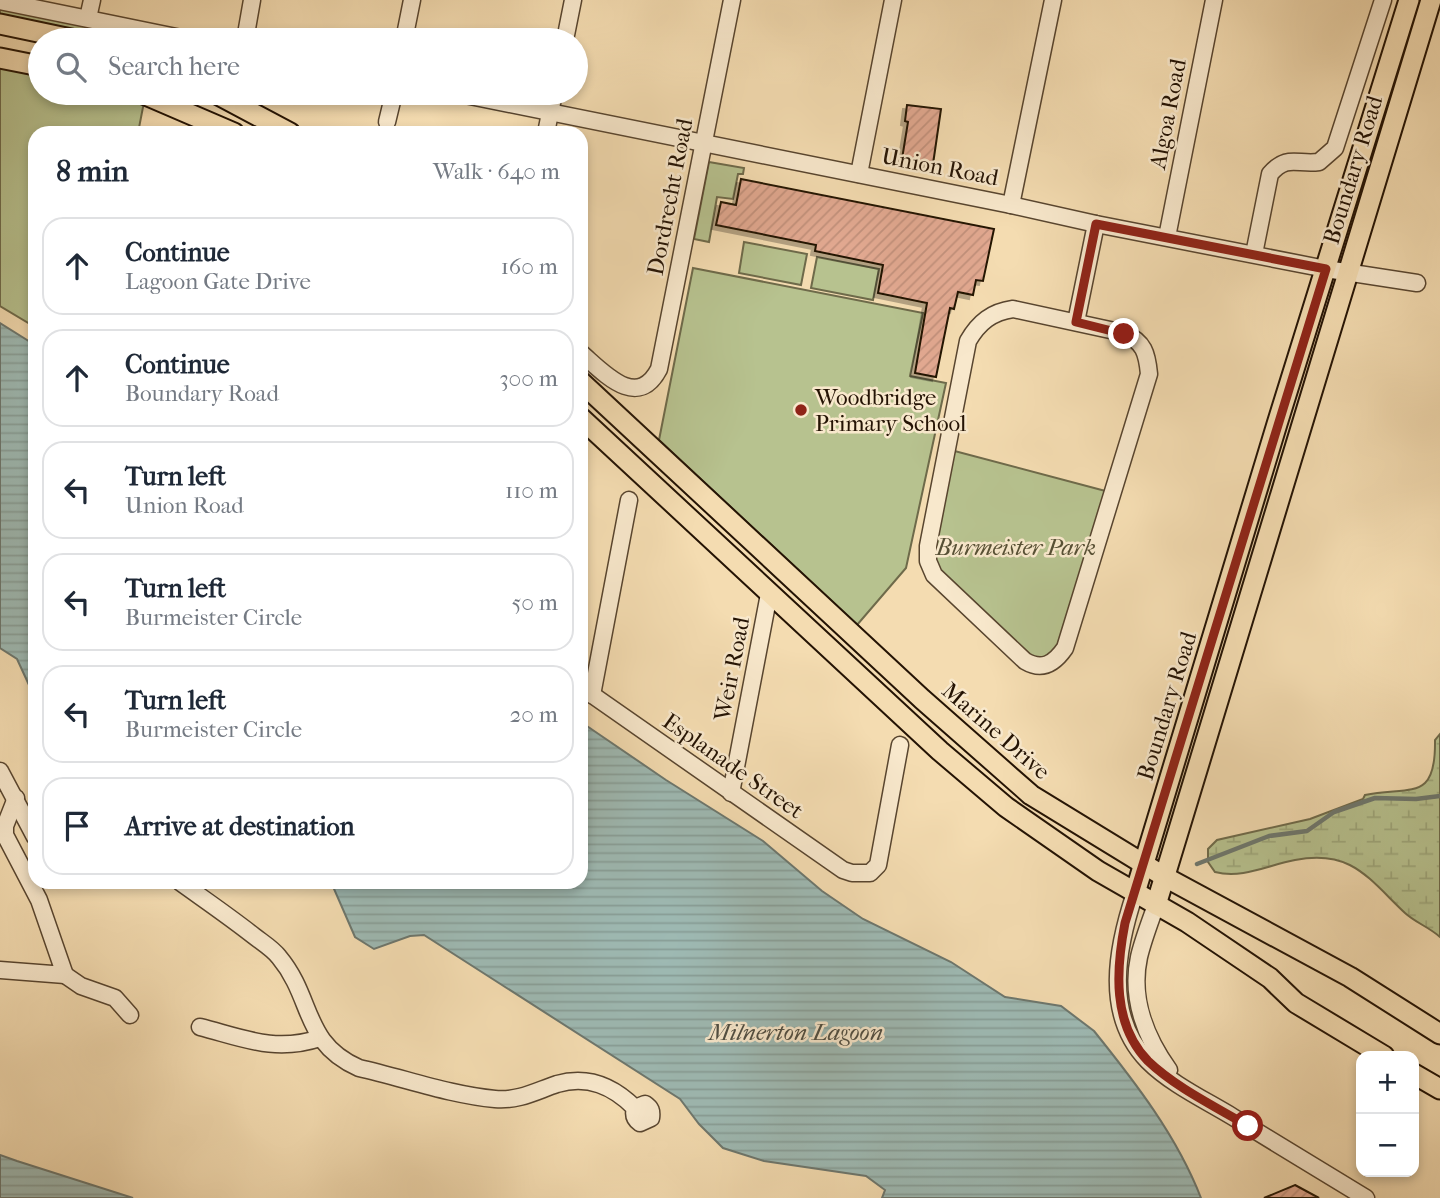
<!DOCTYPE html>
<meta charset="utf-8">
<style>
:root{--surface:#fff;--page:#f6f6f7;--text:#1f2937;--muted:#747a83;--line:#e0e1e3}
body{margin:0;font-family:"IM FELL French Canon",serif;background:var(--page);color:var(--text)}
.controls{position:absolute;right:21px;bottom:21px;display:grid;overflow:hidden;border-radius:14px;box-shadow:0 4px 10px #0003}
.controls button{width:63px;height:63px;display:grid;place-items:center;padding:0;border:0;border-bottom:2px solid var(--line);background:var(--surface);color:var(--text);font:35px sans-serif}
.stop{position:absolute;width:21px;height:21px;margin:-16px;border:5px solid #8f2418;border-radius:50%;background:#fff}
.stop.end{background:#8f2418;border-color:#fff;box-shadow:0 2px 7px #0008}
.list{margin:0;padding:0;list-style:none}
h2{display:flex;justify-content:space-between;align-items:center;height:91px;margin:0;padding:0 28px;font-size:30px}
h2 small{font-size:23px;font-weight:400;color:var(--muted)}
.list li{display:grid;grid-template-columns:46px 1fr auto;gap:21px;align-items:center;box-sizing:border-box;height:98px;margin:0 14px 14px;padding:0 14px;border:2px solid var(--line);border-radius:21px}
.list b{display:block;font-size:26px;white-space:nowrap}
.list p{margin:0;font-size:23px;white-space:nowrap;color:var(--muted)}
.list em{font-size:23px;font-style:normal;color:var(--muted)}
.icon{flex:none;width:38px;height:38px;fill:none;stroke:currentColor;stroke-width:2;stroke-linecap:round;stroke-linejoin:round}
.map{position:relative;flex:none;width:1440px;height:1198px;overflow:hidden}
.search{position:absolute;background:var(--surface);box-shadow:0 4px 10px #0003;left:28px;top:28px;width:560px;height:77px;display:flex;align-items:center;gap:18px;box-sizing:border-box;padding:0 24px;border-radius:38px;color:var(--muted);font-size:26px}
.panel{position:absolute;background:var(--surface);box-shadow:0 4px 10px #0003;left:28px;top:126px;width:560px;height:763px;border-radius:21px}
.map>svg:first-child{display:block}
.green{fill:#b7c28f;stroke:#6e6a4a;stroke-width:2}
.wetland{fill:url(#wetland-marsh);stroke:#6e6a4a;stroke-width:2}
.water{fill:url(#water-rules);stroke:#6d776e;stroke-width:2}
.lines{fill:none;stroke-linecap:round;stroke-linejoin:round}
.stream{stroke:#6d776e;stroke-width:4.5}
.building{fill:url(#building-hatch);stroke:#241304;stroke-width:2;filter:url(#shadow)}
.minor-casing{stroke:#58452f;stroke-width:19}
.major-casing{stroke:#241304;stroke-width:23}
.minor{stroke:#f8e8cc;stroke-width:16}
.major{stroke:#f4dcb1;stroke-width:19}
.route{stroke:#8f2418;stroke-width:9}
.poi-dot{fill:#8f2418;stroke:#f8e8cc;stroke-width:2.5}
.labels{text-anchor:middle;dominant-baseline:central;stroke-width:5;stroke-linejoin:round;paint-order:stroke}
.street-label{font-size:23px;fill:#241304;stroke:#f8e8cc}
.poi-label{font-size:23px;fill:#241304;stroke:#f8e8cc;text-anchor:start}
.park-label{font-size:23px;font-style:italic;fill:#575035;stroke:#f8e8cc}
.water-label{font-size:24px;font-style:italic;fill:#4f4d42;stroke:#f8e8cc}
</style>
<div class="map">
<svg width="1440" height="1198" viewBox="0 0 1440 1198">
<defs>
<pattern id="wetland-marsh" width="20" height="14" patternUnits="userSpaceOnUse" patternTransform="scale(1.75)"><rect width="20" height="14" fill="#b7c28f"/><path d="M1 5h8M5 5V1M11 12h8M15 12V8" fill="none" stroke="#9da67a"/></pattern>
<pattern id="water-rules" width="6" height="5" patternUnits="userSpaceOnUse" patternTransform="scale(1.75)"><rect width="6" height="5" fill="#9ebab4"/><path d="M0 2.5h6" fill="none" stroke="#889f99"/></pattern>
<pattern id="building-hatch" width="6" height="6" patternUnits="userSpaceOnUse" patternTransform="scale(1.75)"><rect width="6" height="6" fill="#e1a890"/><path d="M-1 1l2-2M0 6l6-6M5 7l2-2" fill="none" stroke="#c1907b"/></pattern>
<filter id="shadow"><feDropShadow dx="-4" dy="4" stdDeviation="0" flood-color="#0004"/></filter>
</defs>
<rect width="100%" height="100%" fill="#f4dcb1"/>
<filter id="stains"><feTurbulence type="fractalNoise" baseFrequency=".00286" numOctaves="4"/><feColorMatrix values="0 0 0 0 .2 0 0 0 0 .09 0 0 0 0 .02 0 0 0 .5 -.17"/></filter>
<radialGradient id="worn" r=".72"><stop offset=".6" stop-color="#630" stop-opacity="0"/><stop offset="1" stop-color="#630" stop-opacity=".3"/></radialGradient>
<g class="green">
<path d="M0,1L191,40H76L0,24Z"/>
<path d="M0,64L40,73V93H115L144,102L138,133H35V327L0,306Z"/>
<path d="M709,162L744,168L743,174H738L733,199L717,197L709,242L694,239Z"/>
<path d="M744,242L807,254L801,285L739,273Z"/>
<path d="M817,257L879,269L873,300L811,288Z"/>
<path d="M693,268L923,313L910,376L946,383L906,568L857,625L659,440Z"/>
<path d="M947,449L1113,493L1065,648L1038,667L934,575L928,546Z"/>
</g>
<path class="wetland" d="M1440,734V937C1429,927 1416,923 1405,913C1368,878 1351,849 1295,860C1268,865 1243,879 1215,872L1208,862V849L1217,840L1310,819L1363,799L1365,795C1412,786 1436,802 1435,740Z"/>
<g class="water">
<path d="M0,323L35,345V698L17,659L0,648Z"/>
<path d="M581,722L666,780L763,841L822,891L863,919L951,962L1005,997L1061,1006L1094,1031C1135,1082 1177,1136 1201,1198H882L885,1190L866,1176L764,1161L723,1148L699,1124L680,1099L424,935L410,936L374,949L355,937L331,882H581Z"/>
<path d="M0,1155L17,1161L133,1198H0Z"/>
</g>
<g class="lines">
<path class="stream" d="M1197,864L1269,836L1307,831L1334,812L1375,798L1416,799L1440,796"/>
</g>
<g class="building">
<path d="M907,105L941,109L933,164L902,159L908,122L905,121Z"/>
<path d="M741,179L994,229L983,281L976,280L973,295L958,292L954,309L950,308L936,377L915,373L927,303L878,293L883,265L815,251L816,245L716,225L721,202L736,205Z"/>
<path d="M1295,1185L1319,1198H1264Z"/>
</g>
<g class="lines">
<g class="minor-casing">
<g id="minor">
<path d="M0,1L191,40"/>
<path d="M88,18L92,0"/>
<path d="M245,40L252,0"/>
<path d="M404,40L412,0"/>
<path d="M565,40L573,0"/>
<path d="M455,93L1011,205L1096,224L1326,269L1417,283"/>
<path d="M387,122L394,93"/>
<path d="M546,133L554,93"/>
<path d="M859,174L893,0"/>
<path d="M1011,205L1053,0"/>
<path d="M1167,237L1214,0"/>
<path d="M1254,254L1270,174C1287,154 1297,165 1319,162L1335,148L1383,0"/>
<path d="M1013,309L1124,333C1144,342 1147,353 1149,374L1065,648C1054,664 1042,671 1025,661L934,575L928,561V546L968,341C979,322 992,312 1013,309Z"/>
<path d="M1076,322L1096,224"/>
<path d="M581,353C603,372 637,411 659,369L732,0"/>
<path d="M581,687L843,870L852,873H870L878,865L900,745"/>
<path d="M592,695L629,500"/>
<path d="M0,771L35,837"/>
<path d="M731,793L769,594"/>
<path d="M180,882C205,900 230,917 254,936C263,943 273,949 279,957C314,999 302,1043 359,1068C404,1078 450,1095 495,1099C519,1101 536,1091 557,1084C588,1075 613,1086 635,1108C633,1115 634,1119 640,1123L651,1118C652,1111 651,1108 645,1104L635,1108"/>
<path d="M1135,893C1117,947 1103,1015 1148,1061C1171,1084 1205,1100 1233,1117C1277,1144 1321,1171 1366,1198"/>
<path d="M1156,905C1150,922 1143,940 1139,957C1130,998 1146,1038 1169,1070"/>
<path d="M0,970L65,975L39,900L5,835V826L16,798"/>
<path d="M65,975L81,986L115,998L130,1015"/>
<path d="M200,1027C243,1038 275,1053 320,1038"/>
</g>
</g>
<g class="major-casing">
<g id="major">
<path d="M0,24L76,40"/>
<path d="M0,58L40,66"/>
<path d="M141,93L234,133"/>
<path d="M215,93L290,133"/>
<path d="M581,382L922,699L1031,795L1165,877L1350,977L1440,1034"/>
<path d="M581,418L940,751L1006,807L1098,871L1187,922L1270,978L1296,1003L1384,1056"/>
<path d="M1135,893L1277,424L1409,0"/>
<path d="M1156,905L1431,0"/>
<path d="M1414,1074L1440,1089"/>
</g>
</g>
<use href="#minor" class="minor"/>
<use href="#major" class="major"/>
</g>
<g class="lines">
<path class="route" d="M1124,334L1076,322L1096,224L1326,269L1125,923C1116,969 1112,1024 1148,1061C1175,1087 1216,1107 1248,1126"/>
</g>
<circle class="poi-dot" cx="801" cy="410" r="7"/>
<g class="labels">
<g class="street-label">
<text transform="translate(1168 114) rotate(-79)">Algoa Road</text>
<text transform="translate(940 167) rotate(11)">Union Road</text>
<text transform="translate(1353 170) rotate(-73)">Boundary Road</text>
<text transform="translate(670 197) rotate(-79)">Dordrecht Road</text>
<text transform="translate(732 669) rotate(-79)">Weir Road</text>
<text transform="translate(1167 706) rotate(-73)">Boundary Road</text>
<text transform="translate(996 731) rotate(41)">Marine Drive</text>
<text transform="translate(733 766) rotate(35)">Esplanade Street</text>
</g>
<g class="poi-label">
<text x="815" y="397">Woodbridge<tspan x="815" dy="26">Primary School</tspan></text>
</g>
<g class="park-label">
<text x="1016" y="547">Burmeister Park</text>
</g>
<g class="water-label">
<text x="796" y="1032">Milnerton Lagoon</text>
</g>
</g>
<rect width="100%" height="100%" filter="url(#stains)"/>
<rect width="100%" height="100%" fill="url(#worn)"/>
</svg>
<div class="controls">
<button>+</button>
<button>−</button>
</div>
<div class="stop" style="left:1248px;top:1126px"></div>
<div class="stop end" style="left:1124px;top:334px"></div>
<div class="search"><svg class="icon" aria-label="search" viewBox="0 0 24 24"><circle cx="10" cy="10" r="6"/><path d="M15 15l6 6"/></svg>Search here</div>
<section class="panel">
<h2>8 min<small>Walk · 640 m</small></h2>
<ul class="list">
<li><svg class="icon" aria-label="ahead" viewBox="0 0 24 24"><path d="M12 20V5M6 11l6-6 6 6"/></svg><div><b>Continue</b><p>Lagoon Gate Drive</p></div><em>160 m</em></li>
<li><svg class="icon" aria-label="ahead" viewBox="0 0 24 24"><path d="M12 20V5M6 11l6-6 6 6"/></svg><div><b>Continue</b><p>Boundary Road</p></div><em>300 m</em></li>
<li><svg class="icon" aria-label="left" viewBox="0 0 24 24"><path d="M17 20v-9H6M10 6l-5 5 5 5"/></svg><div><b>Turn left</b><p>Union Road</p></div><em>110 m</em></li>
<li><svg class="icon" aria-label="left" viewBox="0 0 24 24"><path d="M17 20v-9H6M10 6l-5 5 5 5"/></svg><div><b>Turn left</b><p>Burmeister Circle</p></div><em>50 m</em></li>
<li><svg class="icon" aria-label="left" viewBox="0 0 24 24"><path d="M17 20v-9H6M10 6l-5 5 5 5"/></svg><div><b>Turn left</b><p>Burmeister Circle</p></div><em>20 m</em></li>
<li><svg class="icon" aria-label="arrive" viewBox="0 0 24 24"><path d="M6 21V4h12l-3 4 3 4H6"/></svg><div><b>Arrive at destination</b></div></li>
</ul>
</section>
</div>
